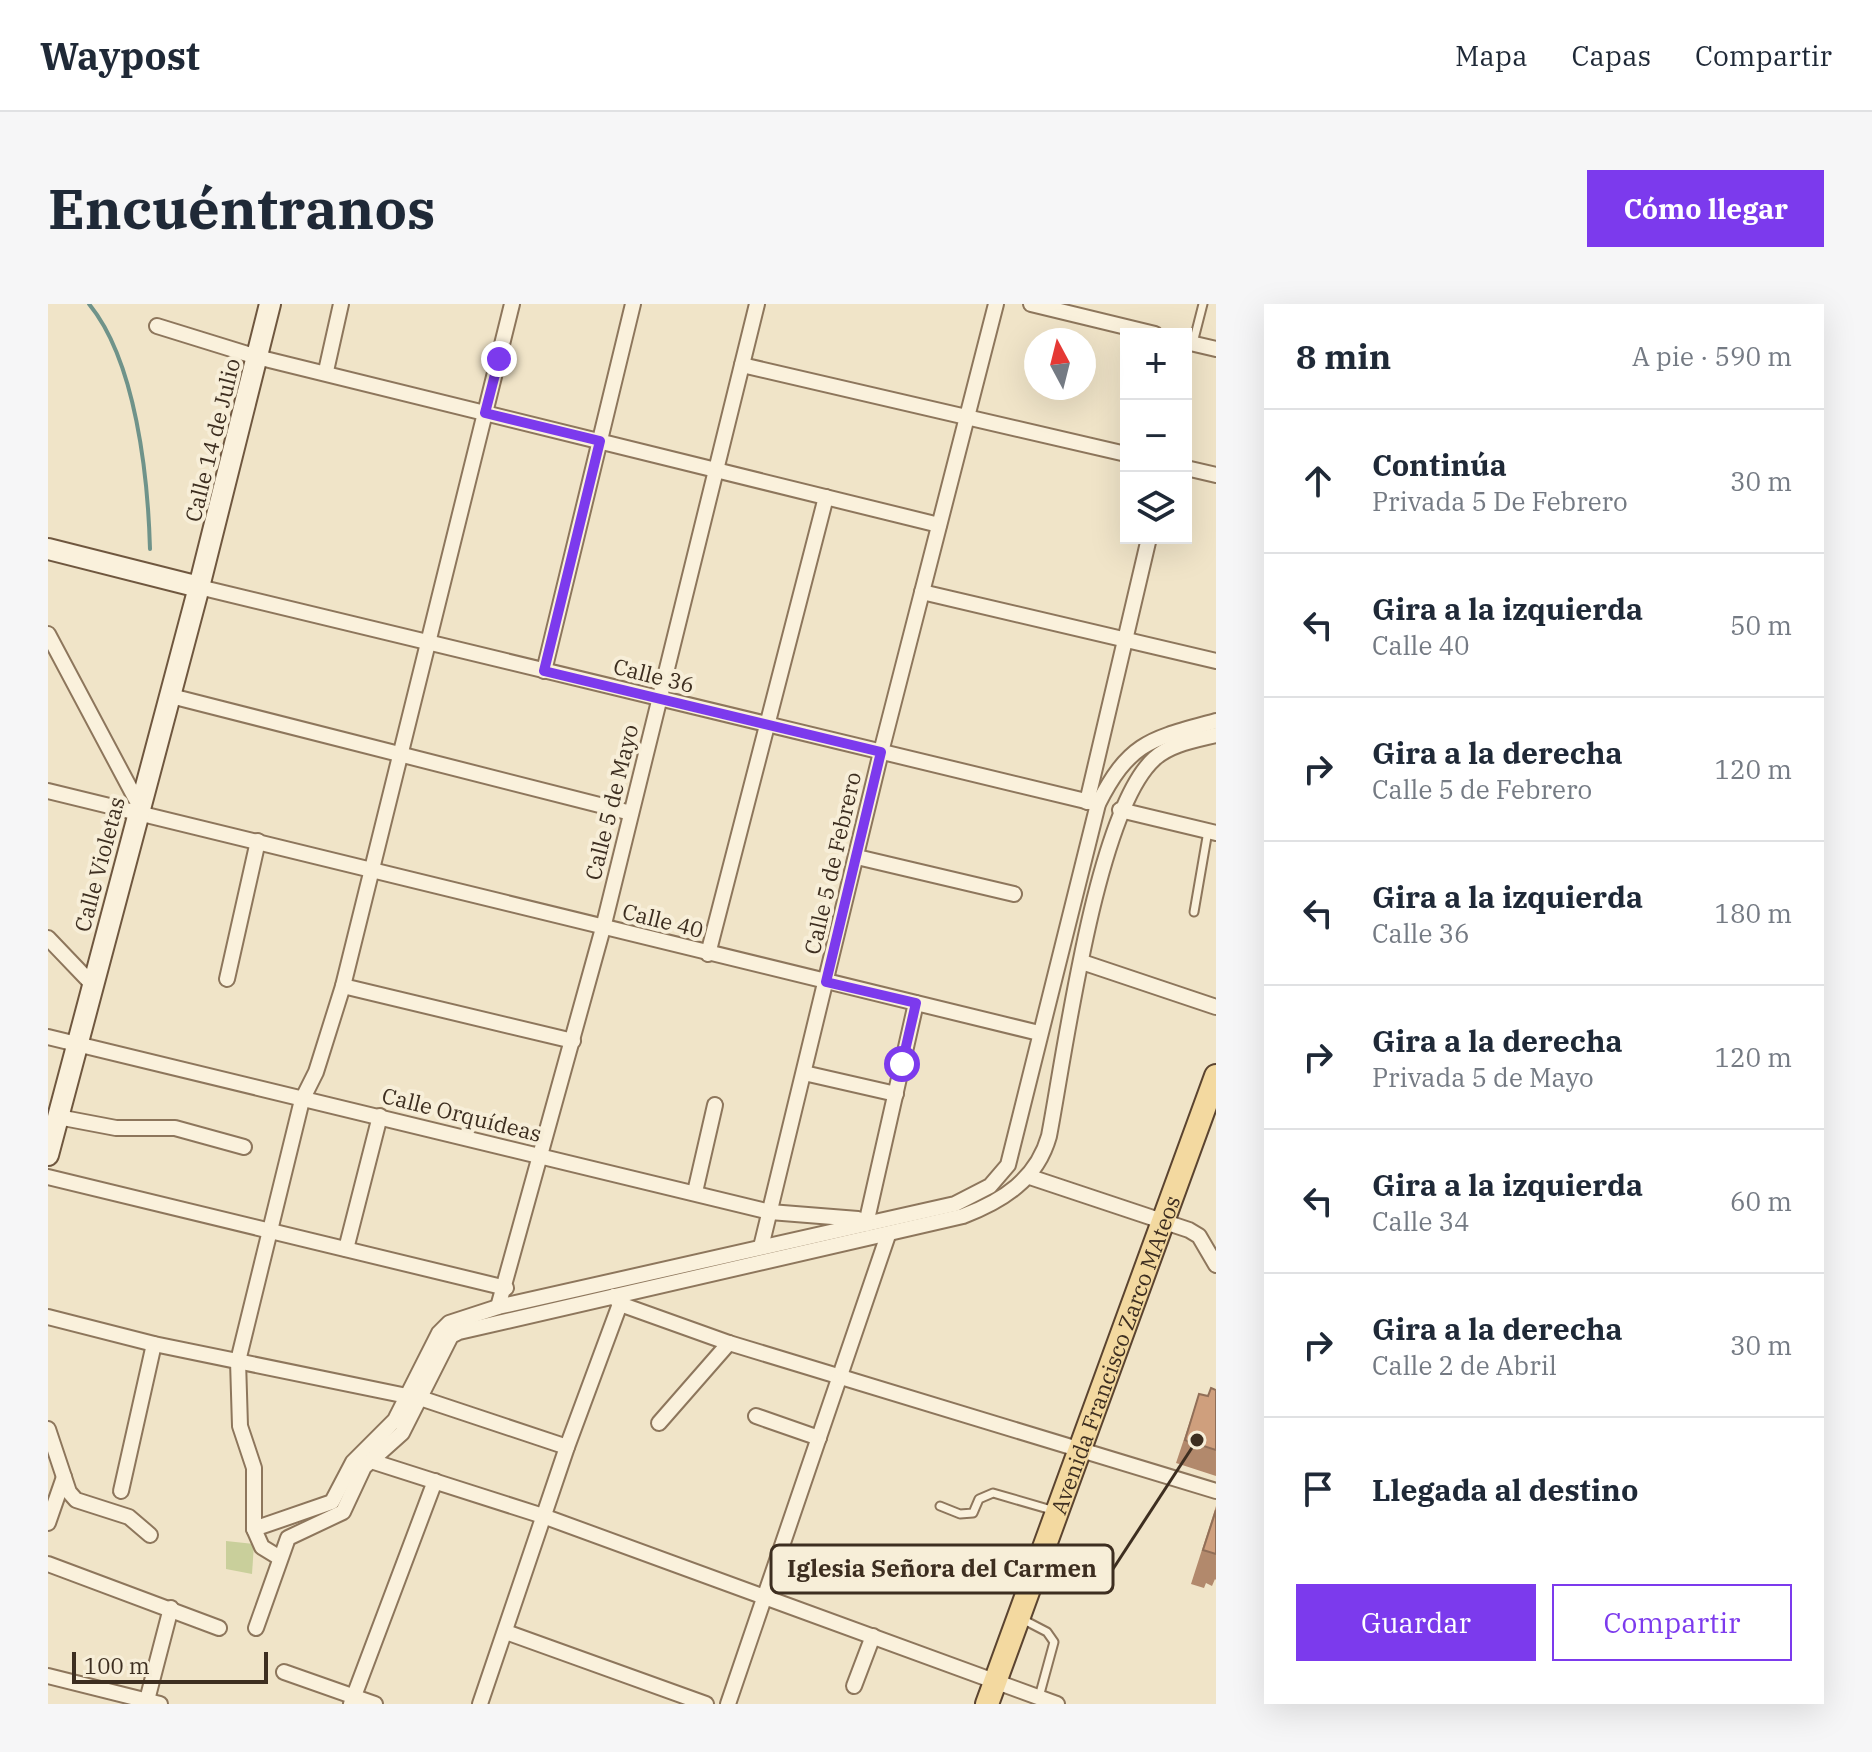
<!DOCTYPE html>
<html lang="es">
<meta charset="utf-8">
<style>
:root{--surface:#fff;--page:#f6f6f7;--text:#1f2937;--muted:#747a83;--line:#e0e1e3;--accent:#7c3aed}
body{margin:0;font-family:"IBM Plex Serif",serif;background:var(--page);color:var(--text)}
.controls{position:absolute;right:24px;top:24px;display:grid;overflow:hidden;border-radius:0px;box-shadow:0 8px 32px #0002}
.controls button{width:72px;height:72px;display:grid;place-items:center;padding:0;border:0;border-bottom:2px solid var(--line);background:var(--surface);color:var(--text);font:40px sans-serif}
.compass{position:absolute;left:976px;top:24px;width:72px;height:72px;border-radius:50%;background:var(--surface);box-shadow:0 8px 32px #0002;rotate:353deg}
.scale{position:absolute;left:24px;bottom:20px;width:196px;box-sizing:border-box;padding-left:8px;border:4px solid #3d2e20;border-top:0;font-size:22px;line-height:28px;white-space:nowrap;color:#3d2e20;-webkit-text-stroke:6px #f7eed8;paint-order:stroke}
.stop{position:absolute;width:24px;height:24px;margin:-18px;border:6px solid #7c3aed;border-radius:50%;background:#fff}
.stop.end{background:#7c3aed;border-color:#fff;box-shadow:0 2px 8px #0008}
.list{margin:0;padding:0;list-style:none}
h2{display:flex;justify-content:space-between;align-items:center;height:104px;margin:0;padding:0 32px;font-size:34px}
h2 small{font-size:26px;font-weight:400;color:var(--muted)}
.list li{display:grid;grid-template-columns:52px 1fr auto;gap:24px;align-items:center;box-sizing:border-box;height:144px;padding:0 32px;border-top:2px solid var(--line)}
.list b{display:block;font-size:30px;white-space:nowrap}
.list p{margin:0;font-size:26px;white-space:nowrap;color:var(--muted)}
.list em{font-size:26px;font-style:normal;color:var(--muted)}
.actions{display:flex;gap:16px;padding:24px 32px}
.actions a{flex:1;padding:18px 0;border:2px solid var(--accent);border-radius:0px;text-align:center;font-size:28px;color:var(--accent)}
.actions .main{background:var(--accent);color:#fff}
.icon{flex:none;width:44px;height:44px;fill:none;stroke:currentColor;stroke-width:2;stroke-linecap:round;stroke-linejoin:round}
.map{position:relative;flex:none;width:1168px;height:1400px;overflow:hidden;border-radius:0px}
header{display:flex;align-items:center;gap:48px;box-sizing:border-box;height:112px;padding:0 40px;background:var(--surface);border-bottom:2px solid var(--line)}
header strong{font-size:38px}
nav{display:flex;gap:44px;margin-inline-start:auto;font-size:28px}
.intro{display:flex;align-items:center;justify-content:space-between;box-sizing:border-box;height:192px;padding:0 48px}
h1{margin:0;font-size:56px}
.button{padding:20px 36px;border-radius:0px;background:var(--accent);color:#fff;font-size:28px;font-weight:700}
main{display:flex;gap:48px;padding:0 48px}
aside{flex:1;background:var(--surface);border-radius:0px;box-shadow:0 8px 32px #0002}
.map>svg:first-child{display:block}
.green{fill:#c9cf9b}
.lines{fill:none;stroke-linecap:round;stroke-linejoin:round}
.stream{stroke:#6f938a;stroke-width:4}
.lane-casing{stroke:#8d765c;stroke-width:11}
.street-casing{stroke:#8d765c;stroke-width:18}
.secondary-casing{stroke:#6f573f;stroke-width:24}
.primary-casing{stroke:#5b4430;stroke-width:26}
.lane{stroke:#faf1dc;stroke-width:7}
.street{stroke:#faf1dc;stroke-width:14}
.secondary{stroke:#faf1dc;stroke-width:20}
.primary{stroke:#f3d9a0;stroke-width:22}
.wall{fill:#b2896c}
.building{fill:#cf9f7d;stroke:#916f58;stroke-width:2}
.route{stroke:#7c3aed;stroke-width:10}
.labels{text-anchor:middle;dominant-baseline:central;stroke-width:8;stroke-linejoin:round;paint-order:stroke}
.street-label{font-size:22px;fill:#3d2e20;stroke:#f7eed8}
.leader{fill:none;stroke:#3d2e20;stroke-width:3}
.callout-dot{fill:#3d2e20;stroke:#f7eed8;stroke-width:3}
.callout{fill:#f7eed8;stroke:#3d2e20;stroke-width:3}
.callout-label{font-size:24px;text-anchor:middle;font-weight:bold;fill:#3d2e20}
</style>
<header>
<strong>Waypost</strong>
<nav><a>Mapa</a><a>Capas</a><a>Compartir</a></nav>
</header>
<div class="intro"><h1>Encuéntranos</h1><a class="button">Cómo llegar</a></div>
<main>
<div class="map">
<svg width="1168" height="1400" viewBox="0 0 1168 1400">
<rect width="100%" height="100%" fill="#f0e4c8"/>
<path class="green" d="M178,1237L206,1240L204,1270L178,1265Z"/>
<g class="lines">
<path class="stream" d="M41,0C88,57 100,173 102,245"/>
<g class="lane-casing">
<g id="lane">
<path d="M1145,39L1155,0"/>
<path d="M1146,608L1160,527"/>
<path d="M892,1202L912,1210L925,1209L931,1195L945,1189L1007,1207"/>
<path d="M909,1249L983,1273"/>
<path d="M974,1315L999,1328L1006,1338L991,1393"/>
</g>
</g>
<g class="street-casing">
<g id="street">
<path d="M983,0L1107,30"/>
<path d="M109,22L209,53L891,221"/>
<path d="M1138,38L1168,45"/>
<path d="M694,61L1078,150"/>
<path d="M278,67L293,0"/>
<path d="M1138,164L1168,171"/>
<path d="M151,283L1050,500"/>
<path d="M874,288L1168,357"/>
<path d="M0,330L92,503"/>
<path d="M496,367L585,0"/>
<path d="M123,392L583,509"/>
<path d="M0,487L991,729"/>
<path d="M1039,498L1101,234"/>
<path d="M1072,506L1168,529"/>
<path d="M809,553L966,590"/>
<path d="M0,634L43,679"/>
<path d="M660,650L778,193"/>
<path d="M1034,658L1168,703"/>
<path d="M179,675L210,537"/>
<path d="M295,682L525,737"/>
<path d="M0,733L722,908L810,915"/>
<path d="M756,769L848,790"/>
<path d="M10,813L68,824H127L196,843"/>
<path d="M0,873L458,984"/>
<path d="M982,873L1141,926L1151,932L1168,961"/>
<path d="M647,888L667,801"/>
<path d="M818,920L868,699"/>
<path d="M713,943L833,448L948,0"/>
<path d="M298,945L332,812"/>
<path d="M566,992L572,1000L681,1039L1168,1187"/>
<path d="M450,1003L555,624L709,0"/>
<path d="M0,1013L106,1040L359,1092"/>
<path d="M372,1094L519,1143"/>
<path d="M708,1112L771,1134"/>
<path d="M611,1119L681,1039"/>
<path d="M0,1125L21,1188L28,1196L81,1213L102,1231"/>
<path d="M323,1157L495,1212L1009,1400"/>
<path d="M73,1187L106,1040"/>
<path d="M0,1219L16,1173"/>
<path d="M206,1225L284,1198L305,1158L347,1116L391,1029L401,1019L450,1003L907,900L942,882L960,861L1050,500C1082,437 1103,435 1168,417"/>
<path d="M232,1254L214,1243L206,1225V1164L192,1122L190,1057L254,796L268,768L295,682L464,0"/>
<path d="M0,1260L171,1324"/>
<path d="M208,1324L240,1234L295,1208L316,1163L354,1129L403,1032L411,1028L915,912C955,897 989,875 1001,832C1017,749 1048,508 1106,455C1122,440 1148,436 1168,431"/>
<path d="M458,1328L658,1400"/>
<path d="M236,1368L327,1400"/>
<path d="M0,1372L112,1400"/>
<path d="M806,1382L825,1332"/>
<path d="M98,1400L123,1304"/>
<path d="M303,1400L387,1177"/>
<path d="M432,1400L519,1143L572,1000"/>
<path d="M680,1400L840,931"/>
</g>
</g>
<g class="secondary-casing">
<g id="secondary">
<path d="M0,245L151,283"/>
<path d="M0,851L151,283L222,0"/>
</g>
</g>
<g class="primary-casing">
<g id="primary">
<path id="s1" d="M939,1400L1168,772"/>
</g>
</g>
<use href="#lane" class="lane"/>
<use href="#street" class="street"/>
<use href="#secondary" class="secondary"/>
<use href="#primary" class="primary"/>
</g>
<g class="wall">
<path d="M1168,1086V1172L1128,1159L1151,1090L1160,1092Z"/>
<path d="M1168,1202V1276L1167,1275L1164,1282L1158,1279L1156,1284L1143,1280Z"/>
</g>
<g class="building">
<path d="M1163,1084L1168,1086V1146L1137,1136L1151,1090L1160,1092Z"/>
<path d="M1168,1206V1250L1155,1246Z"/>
</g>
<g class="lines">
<path class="route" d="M451,55L437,109L552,137L496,367L833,448L778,678L868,699L854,760"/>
</g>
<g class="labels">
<g class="street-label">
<text transform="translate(164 136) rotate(-76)">Calle 14 de Julio</text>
<text transform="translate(606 371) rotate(14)">Calle 36</text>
<text transform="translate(563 498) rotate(-76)">Calle 5 de Mayo</text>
<text transform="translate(784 559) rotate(-77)">Calle 5 de Febrero</text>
<text transform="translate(51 560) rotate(-75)">Calle Violetas</text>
<text transform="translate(615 616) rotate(14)">Calle 40</text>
<text transform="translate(414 810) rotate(14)">Calle Orquídeas</text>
<text stroke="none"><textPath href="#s1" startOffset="372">Avenida Francisco Zarco MAteos</textPath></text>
</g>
</g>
<path class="leader" d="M1149 1136L1065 1265"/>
<circle class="callout-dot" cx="1149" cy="1136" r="8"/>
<rect class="callout" x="723" y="1241" width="342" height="48" rx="8"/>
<g class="callout-label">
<text x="894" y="1273">Iglesia Señora del Carmen</text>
</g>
</svg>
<div class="controls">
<button>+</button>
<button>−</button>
<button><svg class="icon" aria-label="layers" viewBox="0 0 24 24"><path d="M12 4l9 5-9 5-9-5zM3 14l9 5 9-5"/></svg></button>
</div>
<svg class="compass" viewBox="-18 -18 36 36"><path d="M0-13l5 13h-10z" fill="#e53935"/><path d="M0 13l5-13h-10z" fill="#747a83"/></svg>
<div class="scale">100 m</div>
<div class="stop" style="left:854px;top:760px"></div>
<div class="stop end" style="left:451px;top:55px"></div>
</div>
<aside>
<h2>8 min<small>A pie · 590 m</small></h2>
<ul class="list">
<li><svg class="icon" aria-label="ahead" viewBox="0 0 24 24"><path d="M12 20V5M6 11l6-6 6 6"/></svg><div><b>Continúa</b><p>Privada 5 De Febrero</p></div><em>30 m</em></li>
<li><svg class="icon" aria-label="left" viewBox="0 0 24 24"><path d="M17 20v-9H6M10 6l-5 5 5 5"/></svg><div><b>Gira a la izquierda</b><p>Calle 40</p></div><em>50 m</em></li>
<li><svg class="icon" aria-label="right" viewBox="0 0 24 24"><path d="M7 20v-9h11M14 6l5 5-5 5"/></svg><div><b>Gira a la derecha</b><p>Calle 5 de Febrero</p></div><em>120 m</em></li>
<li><svg class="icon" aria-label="left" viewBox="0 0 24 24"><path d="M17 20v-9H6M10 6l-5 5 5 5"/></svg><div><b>Gira a la izquierda</b><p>Calle 36</p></div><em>180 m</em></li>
<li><svg class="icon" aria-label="right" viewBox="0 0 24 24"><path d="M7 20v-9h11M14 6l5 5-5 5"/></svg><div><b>Gira a la derecha</b><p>Privada 5 de Mayo</p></div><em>120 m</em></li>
<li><svg class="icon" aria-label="left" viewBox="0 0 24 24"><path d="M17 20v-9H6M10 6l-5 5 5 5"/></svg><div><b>Gira a la izquierda</b><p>Calle 34</p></div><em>60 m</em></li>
<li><svg class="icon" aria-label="right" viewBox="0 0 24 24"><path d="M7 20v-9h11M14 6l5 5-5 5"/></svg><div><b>Gira a la derecha</b><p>Calle 2 de Abril</p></div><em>30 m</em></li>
<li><svg class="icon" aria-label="arrive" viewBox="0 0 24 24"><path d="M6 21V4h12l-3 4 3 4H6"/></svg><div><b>Llegada al destino</b></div></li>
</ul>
<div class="actions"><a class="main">Guardar</a><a>Compartir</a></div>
</aside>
</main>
